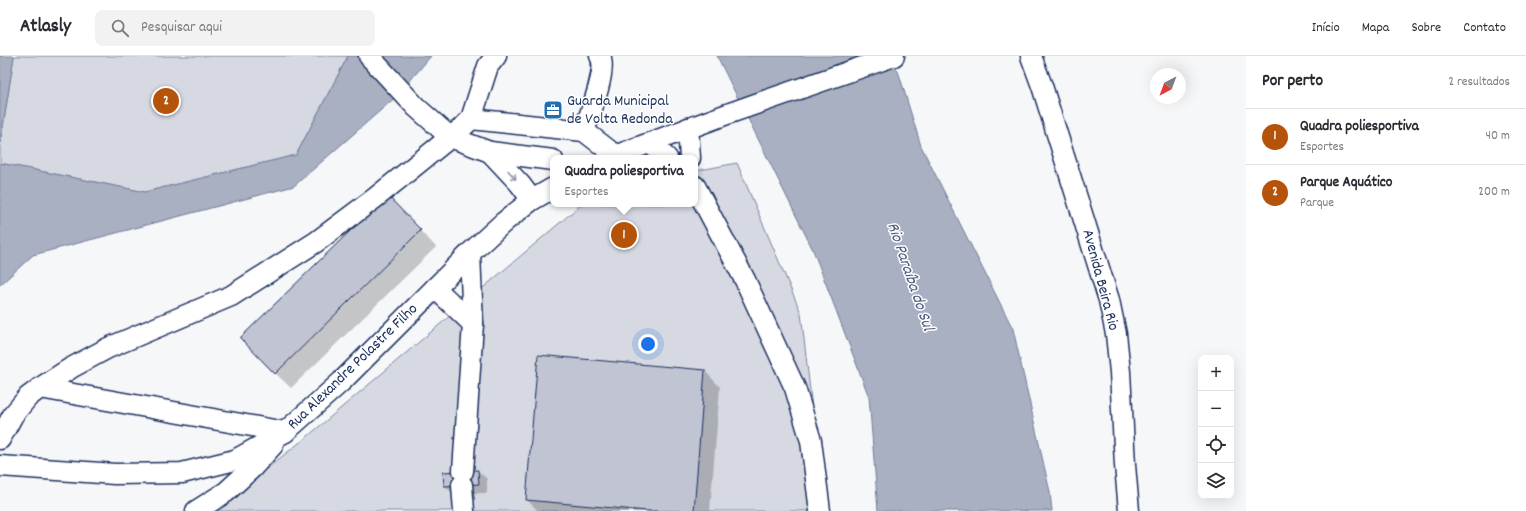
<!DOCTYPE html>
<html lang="pt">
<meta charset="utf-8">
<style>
:root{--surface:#fff;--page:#f2f2f3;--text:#2b2b33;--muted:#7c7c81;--line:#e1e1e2;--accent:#b45309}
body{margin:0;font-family:Dekko,sans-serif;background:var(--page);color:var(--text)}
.controls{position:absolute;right:12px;bottom:12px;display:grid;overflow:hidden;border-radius:8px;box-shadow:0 4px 16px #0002}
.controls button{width:36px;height:36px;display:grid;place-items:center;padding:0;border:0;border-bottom:1px solid var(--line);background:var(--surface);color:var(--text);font:20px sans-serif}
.compass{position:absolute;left:1150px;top:12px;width:36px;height:36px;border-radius:50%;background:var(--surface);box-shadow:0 4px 16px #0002;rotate:221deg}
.you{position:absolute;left:648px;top:288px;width:14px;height:14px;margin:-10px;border:3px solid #fff;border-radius:50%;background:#1a73e8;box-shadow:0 0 0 6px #1a73e833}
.badge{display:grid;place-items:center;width:26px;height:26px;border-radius:50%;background:var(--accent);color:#fff;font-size:13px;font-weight:700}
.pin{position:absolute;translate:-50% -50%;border:2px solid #fff;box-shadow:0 1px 4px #0006}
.popup{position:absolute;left:550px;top:99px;width:148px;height:52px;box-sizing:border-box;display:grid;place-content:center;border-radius:8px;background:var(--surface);filter:drop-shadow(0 1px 3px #0005);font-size:13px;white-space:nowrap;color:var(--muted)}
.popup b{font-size:15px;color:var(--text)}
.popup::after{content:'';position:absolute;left:50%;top:100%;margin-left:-8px;border:8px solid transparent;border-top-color:var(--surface)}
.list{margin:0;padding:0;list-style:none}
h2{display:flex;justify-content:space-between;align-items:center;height:52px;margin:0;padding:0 16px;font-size:17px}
h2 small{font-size:13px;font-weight:400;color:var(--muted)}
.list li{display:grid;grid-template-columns:26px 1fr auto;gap:12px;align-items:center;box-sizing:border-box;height:56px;padding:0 16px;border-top:1px solid var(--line)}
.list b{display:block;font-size:15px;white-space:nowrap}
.list p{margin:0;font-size:13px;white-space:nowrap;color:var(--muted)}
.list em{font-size:13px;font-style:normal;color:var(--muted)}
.icon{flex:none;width:22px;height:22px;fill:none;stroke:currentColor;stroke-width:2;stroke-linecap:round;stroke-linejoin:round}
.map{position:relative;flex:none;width:1246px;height:455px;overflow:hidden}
header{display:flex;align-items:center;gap:24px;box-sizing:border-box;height:56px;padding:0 20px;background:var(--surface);border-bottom:1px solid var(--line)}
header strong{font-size:19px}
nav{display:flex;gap:22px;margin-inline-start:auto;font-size:14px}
.search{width:280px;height:36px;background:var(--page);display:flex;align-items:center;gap:10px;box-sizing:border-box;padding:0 14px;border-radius:8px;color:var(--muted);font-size:15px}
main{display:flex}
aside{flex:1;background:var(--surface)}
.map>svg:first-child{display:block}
.green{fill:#d6d9e2;stroke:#7884a0}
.water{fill:#a9b0c1;stroke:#707c99}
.shadow{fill:#0003}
.building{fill:#c0c4d3;stroke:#1b2f5e}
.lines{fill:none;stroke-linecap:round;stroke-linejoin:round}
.minor-casing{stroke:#1b2f5e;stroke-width:23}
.minor{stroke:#fff;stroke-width:20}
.oneway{stroke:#8d97ae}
.labels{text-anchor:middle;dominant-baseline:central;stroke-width:3;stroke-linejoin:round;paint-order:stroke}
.poi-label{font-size:16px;fill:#1b2f5e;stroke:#fff;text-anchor:start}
.street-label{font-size:16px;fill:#1b2f5e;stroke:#fff}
.water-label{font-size:17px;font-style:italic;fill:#4d5c81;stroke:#fff}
</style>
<header>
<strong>Atlasly</strong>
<div class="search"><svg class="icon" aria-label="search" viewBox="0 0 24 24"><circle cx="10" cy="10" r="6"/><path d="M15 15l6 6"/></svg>Pesquisar aqui</div>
<nav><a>Início</a><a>Mapa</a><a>Sobre</a><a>Contato</a></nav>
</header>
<main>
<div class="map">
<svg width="1246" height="455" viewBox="0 0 1246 455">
<rect width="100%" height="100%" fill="#f6f7f9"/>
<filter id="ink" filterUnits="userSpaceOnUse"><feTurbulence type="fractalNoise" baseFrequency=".025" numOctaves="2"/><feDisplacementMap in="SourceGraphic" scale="8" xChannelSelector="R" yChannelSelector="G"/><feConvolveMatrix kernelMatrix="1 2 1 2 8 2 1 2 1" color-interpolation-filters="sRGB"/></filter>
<g filter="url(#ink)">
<g class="green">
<path d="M14,0H348L296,99L145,136L0,107V90Z"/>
<path d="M737,107L801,257L824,455H213L308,380L582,148H695V115Z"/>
</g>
<g class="water">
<path d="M0,0H14L0,90Z"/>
<path d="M348,0H431L397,40L294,130L33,199L0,229V107L145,136L296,99Z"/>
<path d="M717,0H891L899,18L921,90L1013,273L1050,436L1052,455H878L869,341L813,194Z"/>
</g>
<g class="shadow">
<path d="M387,141L436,191L291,332L275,317Z"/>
<path d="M705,315L720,331L710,455H538L527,444Z"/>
<path d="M478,415L487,423V437L453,438L445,430Z"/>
</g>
<g class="building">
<path d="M387,139L421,174L275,318L240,282Z"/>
<path d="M538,299L705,314L694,455H647L526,444Z"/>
<path d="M478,414L479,428L444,430L443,416Z"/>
</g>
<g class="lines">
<g class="minor-casing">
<g id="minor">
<path d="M369,0L416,51L450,81L490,96L553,104"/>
<path d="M600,0C608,12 589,61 584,75L615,99"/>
<path d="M1031,0L1042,30L1109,244L1116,278L1120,316L1125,409L1129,455"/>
<path d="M471,63L584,75"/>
<path d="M688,72L690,102"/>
<path d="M650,87L667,102"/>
<path d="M490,96L520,128L532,144"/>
<path d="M609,102L730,57L894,0"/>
<path d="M695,130L745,224L795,332L811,385L820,455"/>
<path d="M435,232L473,268"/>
<path d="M40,332L285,376"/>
<path d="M0,383L13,359L28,341L40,332L71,312L108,292L231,240L316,186L375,142L463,71L471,63L488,10L496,0"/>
<path d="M0,410L115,418L182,417L235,404L285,376L341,326L470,197L504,166L532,144L553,132"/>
<path d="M463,415L473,268L470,197"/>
<path d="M462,429L464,455"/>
<path d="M196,455L226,436L252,412L273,389"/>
</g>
</g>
<use href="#minor" class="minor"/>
</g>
<defs><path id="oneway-shaft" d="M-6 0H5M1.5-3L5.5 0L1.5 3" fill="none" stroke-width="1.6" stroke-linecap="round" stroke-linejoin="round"/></defs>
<use class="oneway" href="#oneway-shaft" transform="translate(512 119) rotate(49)"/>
</g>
<defs>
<g id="office-square" transform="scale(1)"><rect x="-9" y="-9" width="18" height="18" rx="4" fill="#1f6fb2" stroke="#fff"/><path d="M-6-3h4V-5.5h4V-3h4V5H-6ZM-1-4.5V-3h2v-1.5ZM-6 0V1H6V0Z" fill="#fff"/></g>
</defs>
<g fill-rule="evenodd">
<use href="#office-square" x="553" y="54"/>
</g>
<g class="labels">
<g class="poi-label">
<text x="567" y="45">Guarda Municipal<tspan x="567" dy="18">de Volta Redonda</tspan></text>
</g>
<g class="street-label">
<text transform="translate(1100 224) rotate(75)">Avenida Beira Rio</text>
<text transform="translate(353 311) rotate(-44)">Rua Alexandre Polastre Filho</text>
</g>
<g class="water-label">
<text transform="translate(909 221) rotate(71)">Rio Paraíba do Sul</text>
</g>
</g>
</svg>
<div class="controls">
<button>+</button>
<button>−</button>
<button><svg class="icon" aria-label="locate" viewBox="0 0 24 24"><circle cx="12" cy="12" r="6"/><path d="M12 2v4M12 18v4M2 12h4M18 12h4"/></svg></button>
<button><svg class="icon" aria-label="layers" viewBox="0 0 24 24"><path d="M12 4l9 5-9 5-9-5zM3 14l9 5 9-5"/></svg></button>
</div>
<svg class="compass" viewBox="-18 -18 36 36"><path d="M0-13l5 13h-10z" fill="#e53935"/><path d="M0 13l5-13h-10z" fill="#7c7c81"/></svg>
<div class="you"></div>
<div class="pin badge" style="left:624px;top:179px">1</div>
<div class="popup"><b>Quadra poliesportiva</b>Esportes</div>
<div class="pin badge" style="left:166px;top:45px">2</div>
</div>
<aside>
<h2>Por perto<small>2 resultados</small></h2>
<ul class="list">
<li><span class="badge">1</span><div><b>Quadra poliesportiva</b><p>Esportes</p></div><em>40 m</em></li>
<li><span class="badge">2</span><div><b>Parque Aquático</b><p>Parque</p></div><em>200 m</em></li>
</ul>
</aside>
</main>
